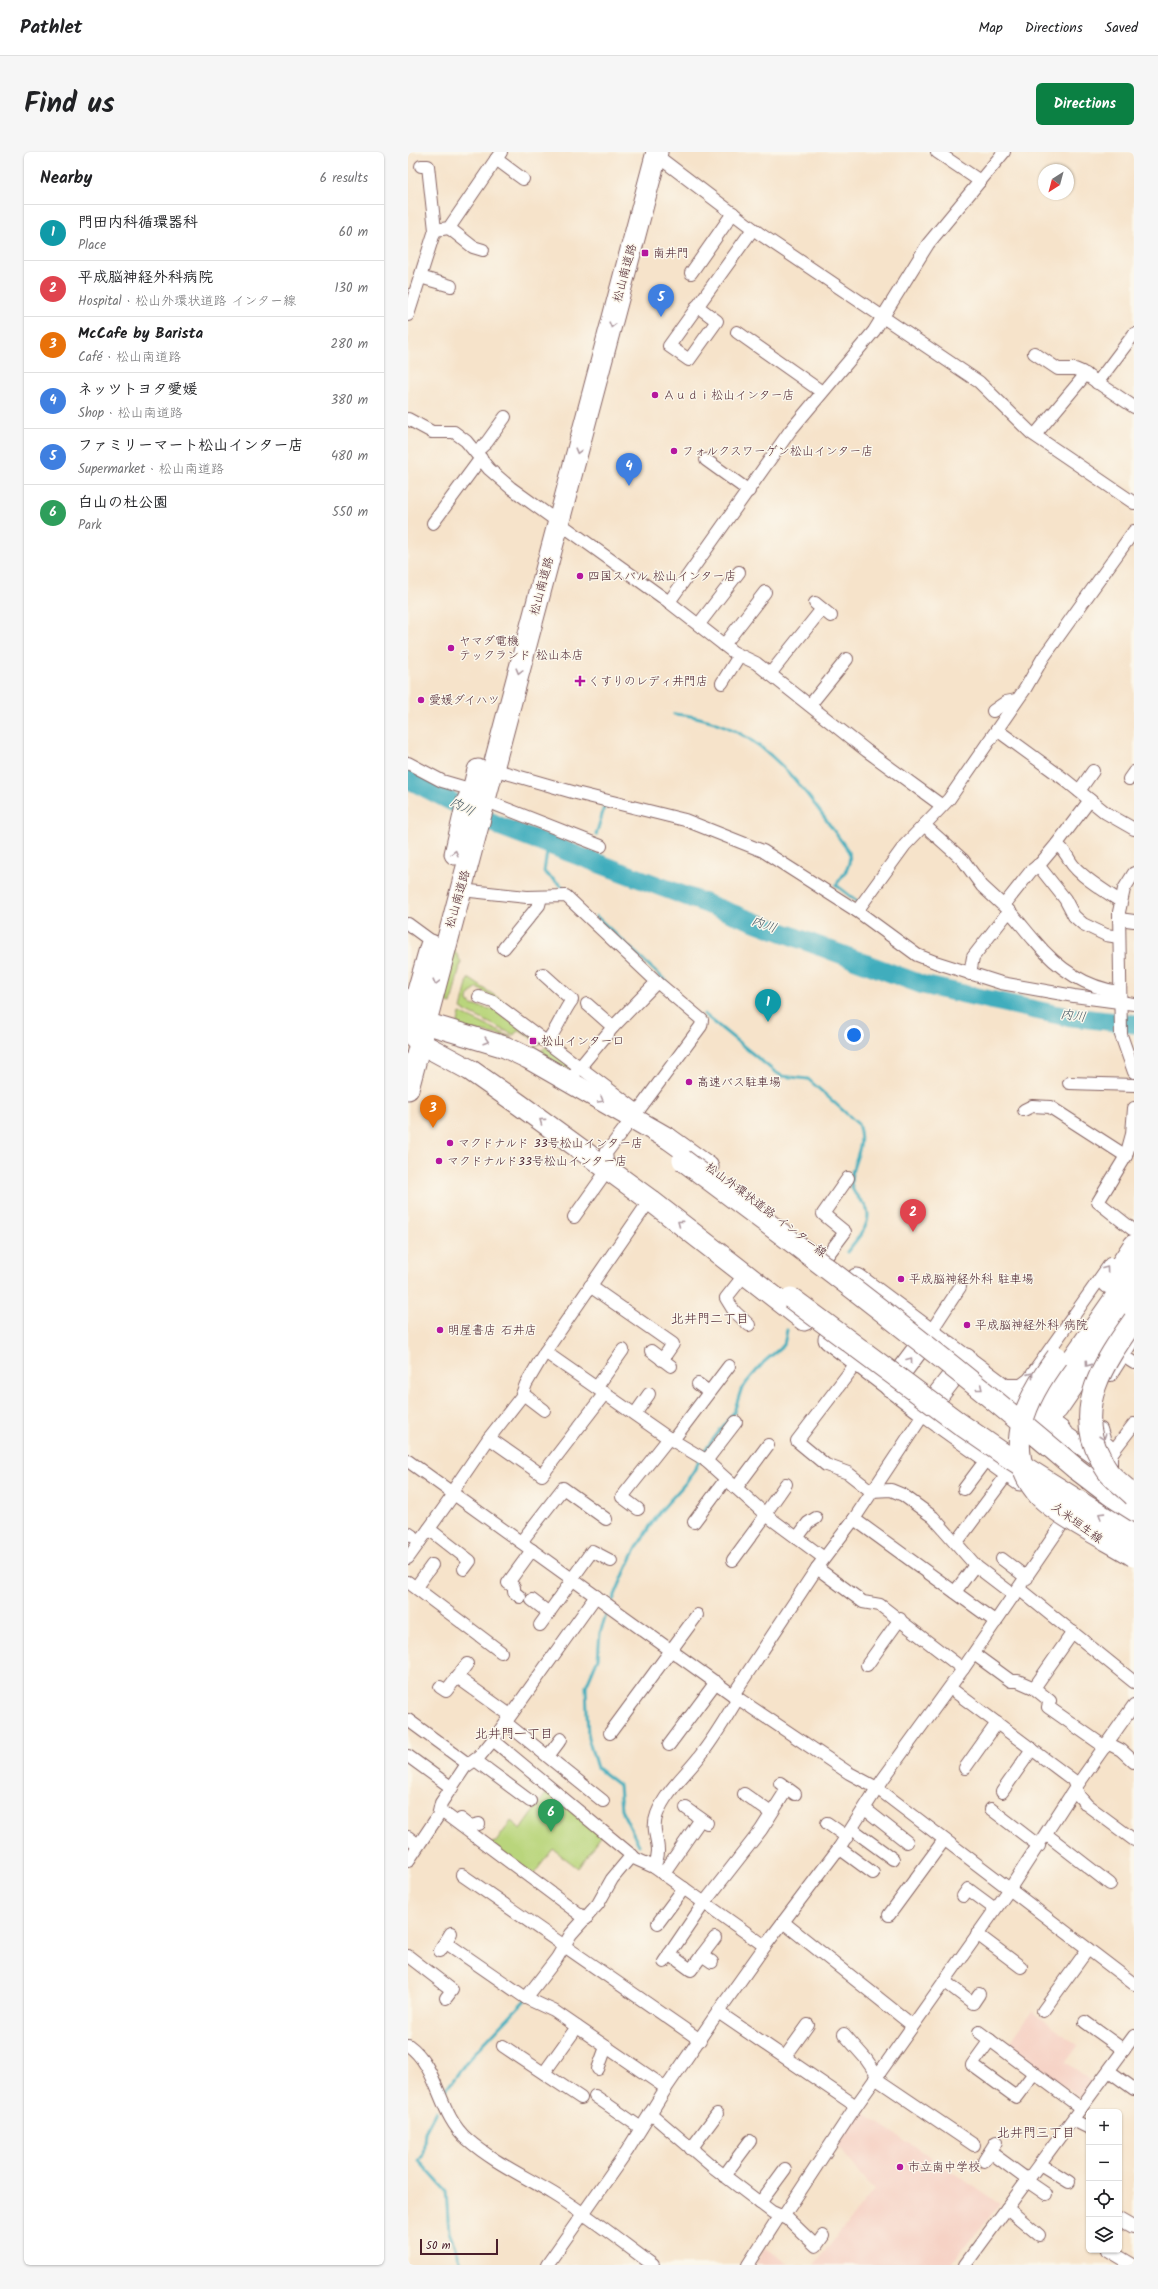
<!DOCTYPE html>
<meta charset="utf-8">
<style>
:root{--surface:#fff;--page:#f6f6f6;--text:#202124;--muted:#757577;--line:#e0e0e0;--accent:#0b8043}
body{margin:0;font-family:Kalam,"Klee One",sans-serif;background:var(--page);color:var(--text)}
.controls{position:absolute;right:12px;bottom:12px;display:grid;overflow:hidden;border-radius:6px;box-shadow:0 1px 3px #0004}
.controls button{width:36px;height:36px;display:grid;place-items:center;padding:0;border:0;border-bottom:1px solid var(--line);background:var(--surface);color:var(--text);font:20px sans-serif}
.compass{position:absolute;left:630px;top:12px;width:36px;height:36px;border-radius:50%;background:var(--surface);box-shadow:0 1px 3px #0004;rotate:216deg}
.scale{position:absolute;left:12px;bottom:10px;width:78px;box-sizing:border-box;padding-left:4px;border:2px solid #4a1f2b;border-top:0;font-size:11px;line-height:14px;white-space:nowrap;color:#4a1f2b;-webkit-text-stroke:3px #fbf7ec;paint-order:stroke}
.you{position:absolute;left:446px;top:883px;width:14px;height:14px;margin:-10px;border:3px solid #fff;border-radius:50%;background:#1a73e8;box-shadow:0 0 0 6px #1a73e833}
.badge{display:grid;place-items:center;width:26px;height:26px;border-radius:50%;background:var(--accent);color:#fff;font-size:13px;font-weight:700}
.pin{position:absolute;translate:-50% -33px;filter:drop-shadow(0 1px 2px #0008)}
.pin::after{content:'';position:absolute;top:21px;width:14px;height:12px;background:inherit;clip-path:polygon(0 0,100% 0,50% 100%)}
.list{margin:0;padding:0;list-style:none}
h2{display:flex;justify-content:space-between;align-items:center;height:52px;margin:0;padding:0 16px;font-size:17px}
h2 small{font-size:13px;font-weight:400;color:var(--muted)}
.list li{display:grid;grid-template-columns:26px 1fr auto;gap:12px;align-items:center;box-sizing:border-box;height:56px;padding:0 16px;border-top:1px solid var(--line)}
.list b{display:block;font-size:15px;white-space:nowrap}
.list p{margin:0;font-size:13px;white-space:nowrap;color:var(--muted)}
.list em{font-size:13px;font-style:normal;color:var(--muted)}
.icon{flex:none;width:22px;height:22px;fill:none;stroke:currentColor;stroke-width:2;stroke-linecap:round;stroke-linejoin:round}
.map{position:relative;flex:none;width:726px;height:2113px;overflow:hidden;border-radius:6px}
header{display:flex;align-items:center;gap:24px;box-sizing:border-box;height:56px;padding:0 20px;background:var(--surface);border-bottom:1px solid var(--line)}
header strong{font-size:19px}
nav{display:flex;gap:22px;margin-inline-start:auto;font-size:14px}
.intro{display:flex;align-items:center;justify-content:space-between;box-sizing:border-box;height:96px;padding:0 24px}
h1{margin:0;font-size:28px}
.button{padding:10px 18px;border-radius:6px;background:var(--accent);color:#fff;font-size:14px;font-weight:700}
main{display:flex;gap:24px;padding:0 24px}
aside{flex:1;background:var(--surface);border-radius:6px;box-shadow:0 1px 3px #0004}
.map>svg:first-child{display:block}
.built{fill:#f6d2c5}
.green{fill:#b9d57b;stroke:#827a53}
.lines{fill:none;stroke-linecap:round;stroke-linejoin:round}
.stream{stroke:#3fadbd;stroke-width:3}
.river{stroke:#3fadbd;stroke-width:19}
.street-casing{stroke:#866463;stroke-width:14}
.secondary-casing{stroke:#866463;stroke-width:19}
.highway-casing{stroke:#866463;stroke-width:23}
.street{stroke:#fff;stroke-width:12}
.secondary{stroke:#fff;stroke-width:17}
.highway{stroke:#fff;stroke-width:21}
.highway-bridge-casing{stroke:#866463;stroke-width:23;stroke-linecap:butt}
.highway-bridge{stroke:#fff;stroke-width:21}
.oneway{stroke:#ae9aa0}
.poi-dot{fill:#b5179e;stroke:#fbf7ec;stroke-width:1.5}
.labels{text-anchor:middle;dominant-baseline:central;stroke-width:3;stroke-linejoin:round;paint-order:stroke}
.poi-label{font-size:12px;fill:#4a1f2b;stroke:#fbf7ec;text-anchor:start}
.street-label{font-size:12px;fill:#4a1f2b;stroke:#fbf7ec}
.water-label{font-size:13px;font-style:italic;fill:#465865;stroke:#fbf7ec}
.neighbourhood-label{font-size:13px;fill:#4a1f2b;stroke:#fbf7ec}
</style>
<header>
<strong>Pathlet</strong>
<nav><a>Map</a><a>Directions</a><a>Saved</a></nav>
</header>
<div class="intro"><h1>Find us</h1><a class="button">Directions</a></div>
<main>
<aside>
<h2>Nearby<small>6 results</small></h2>
<ul class="list">
<li><span class="badge" style="background:#0f9aa8">1</span><div><b>門田内科循環器科</b><p>Place</p></div><em>60 m</em></li>
<li><span class="badge" style="background:#e0444e">2</span><div><b>平成脳神経外科病院</b><p>Hospital · 松山外環状道路 インター線</p></div><em>130 m</em></li>
<li><span class="badge" style="background:#e8710a">3</span><div><b>McCafe by Barista</b><p>Café · 松山南道路</p></div><em>280 m</em></li>
<li><span class="badge" style="background:#3f7fe0">4</span><div><b>ネッツトヨタ愛媛</b><p>Shop · 松山南道路</p></div><em>380 m</em></li>
<li><span class="badge" style="background:#3f7fe0">5</span><div><b>ファミリーマート松山インター店</b><p>Supermarket · 松山南道路</p></div><em>480 m</em></li>
<li><span class="badge" style="background:#2e9e5b">6</span><div><b>白山の杜公園</b><p>Park</p></div><em>550 m</em></li>
</ul>
</aside>
<div class="map">
<svg width="726" height="2113" viewBox="0 0 726 2113">
<rect width="100%" height="100%" fill="#fbf7ec"/>
<filter id="ink" filterUnits="userSpaceOnUse"><feTurbulence type="fractalNoise" baseFrequency=".025" numOctaves="2"/><feDisplacementMap in="SourceGraphic" scale="8" xChannelSelector="R" yChannelSelector="G"/><feConvolveMatrix kernelMatrix="1 2 1 2 8 2 1 2 1" color-interpolation-filters="sRGB"/></filter>
<filter id="wash" filterUnits="userSpaceOnUse"><feTurbulence type="fractalNoise" baseFrequency=".012" numOctaves="4" result="noise"/><feDisplacementMap in="SourceGraphic" scale="16" xChannelSelector="R" yChannelSelector="G"/><feGaussianBlur stdDeviation="0.9" result="paint"/><feColorMatrix in="noise" values="0 0 0 0 0 0 0 0 0 0 0 0 0 0 0 0 0 1.4 0 .05"/><feComposite in="paint" operator="in"/></filter>
<g filter="url(#wash)">
<rect width="100%" height="100%" fill="#f6e3ca"/>
<g class="built">
<path d="M624,1859L670,1894L658,1910L688,1932L675,1948L601,1892Z"/>
<path d="M453,1959L592,2052L542,2113H406L466,2038L429,1993Z"/>
<path d="M357,2096L381,2113H346Z"/>
</g>
<g class="green">
<path d="M44,794L53,810L43,852L34,849Z"/>
<path d="M60,827H62L105,856L102,858L70,836L61,842L60,849L63,853L87,858L133,891L127,894L126,893L128,889L110,878L106,883L53,857Z"/>
<path d="M52,861L105,886L49,875Z"/>
<path d="M138,895L165,914L162,919L130,901Z"/>
<path d="M139,1640L194,1683L170,1716L145,1697L125,1723L82,1691L88,1690L103,1669L113,1677Z"/>
</g>
<g class="lines">
<g class="stream">
<path d="M266,562C354,568 395,636 441,700C444,714 436,722 428,733L450,750"/>
<path d="M188,683L197,653L200,654"/>
<path d="M140,693L136,720L161,740"/>
<path d="M188,764L260,831"/>
<path d="M296,862L367,920L374,924L400,927L450,972C460,998 439,1014 444,1035C446,1046 460,1051 460,1063C460,1077 447,1089 439,1100"/>
<path d="M295,1301L326,1260L333,1238L339,1230L356,1210L376,1193L379,1178"/>
<path d="M205,1448C218,1416 229,1391 250,1363C265,1342 279,1335 291,1309"/>
<path d="M199,1460L192,1481L190,1506L178,1534L180,1586L189,1616L211,1633L213,1657L231,1693"/>
<path d="M38,1938L59,1909L117,1848"/>
<path d="M28,1959L17,1980L15,2003L11,2009L38,2039L41,2080L54,2113"/>
</g>
<path class="river" d="M0,627L91,674L515,833L655,864L726,872"/>
</g>
</g>
<g filter="url(#ink)">
<g class="lines">
<g class="street-casing">
<g id="street">
<path d="M244,0L352,82L571,230L623,281L726,351"/>
<path d="M529,0L572,29"/>
<path d="M88,7L115,27"/>
<path d="M41,76L65,95L75,98"/>
<path d="M27,78L41,76L93,0"/>
<path d="M283,121L325,61"/>
<path d="M12,125L43,134"/>
<path d="M289,154L309,169L281,208L261,194L345,77"/>
<path d="M0,163L27,78L20,14H13"/>
<path d="M329,180L414,240"/>
<path d="M626,201L650,217H667L674,220L726,255"/>
<path d="M689,231L726,182"/>
<path d="M0,267L24,280H46L58,289L81,317L103,336L261,450L382,279L466,179L520,92L596,0"/>
<path d="M627,283L678,222"/>
<path d="M68,300L79,290L97,265"/>
<path d="M298,308L341,339"/>
<path d="M25,371L73,306"/>
<path d="M261,450L325,500L348,511L459,599L533,653"/>
<path d="M407,451L423,464"/>
<path d="M291,472L331,420"/>
<path d="M316,493L357,440"/>
<path d="M362,522L414,457"/>
<path d="M314,531L331,504"/>
<path d="M402,553L439,507"/>
<path d="M585,559L598,550L608,548"/>
<path d="M589,578L656,627L698,661L726,677"/>
<path d="M0,611L34,629L65,638"/>
<path d="M81,616L168,641L277,668L355,699L449,759L509,803L527,810L593,831L666,844L726,852"/>
<path d="M721,627L726,620"/>
<path d="M671,639L685,619"/>
<path d="M76,648L193,694"/>
<path d="M516,673L555,708L574,734L600,758"/>
<path d="M649,692C657,699 657,701 662,709C670,723 698,740 712,749"/>
<path d="M630,713L657,747L666,764L675,772L698,783L711,785"/>
<path d="M726,721L716,737L711,760L713,883L726,920"/>
<path d="M53,738L119,745L158,744L249,830L294,868L293,874L230,959"/>
<path d="M596,753L623,719L632,712L648,693L682,648"/>
<path d="M449,759L497,693L541,647L617,537L635,506L726,379"/>
<path d="M711,767L726,769"/>
<path d="M0,772L30,794"/>
<path d="M96,796L131,753L133,745"/>
<path d="M135,822L164,848C154,861 150,877 139,889"/>
<path d="M562,822L565,805L601,759C610,768 617,778 626,788C648,815 676,835 711,840"/>
<path d="M71,845L85,850L230,959L198,1001L200,1017L166,1065"/>
<path d="M179,852L205,875"/>
<path d="M167,921L205,875L249,830"/>
<path d="M661,931L726,933"/>
<path d="M616,958L624,954L642,955L718,1004"/>
<path d="M724,1077L690,1050L718,1004L724,982L726,956"/>
<path d="M419,1104L437,1080L415,1062L440,1026"/>
<path d="M337,1122L318,1146L326,1159L341,1173"/>
<path d="M182,1134L265,1192L254,1208"/>
<path d="M522,1181L552,1135"/>
<path d="M243,1199L263,1214"/>
<path d="M137,1200L259,1285L296,1307L358,1363L416,1406"/>
<path d="M715,1204L726,1211"/>
<path d="M450,1209L389,1289L418,1313L440,1321L463,1339L483,1338L495,1343L525,1365L569,1415L607,1444"/>
<path d="M703,1223L726,1187"/>
<path d="M290,1232L301,1240"/>
<path d="M594,1233H613L621,1227L702,1112"/>
<path d="M189,1235L215,1198"/>
<path d="M115,1242L136,1258"/>
<path d="M227,1262L241,1242"/>
<path d="M693,1277L697,1290L706,1298L703,1303V1315"/>
<path d="M81,1286L134,1323L197,1241"/>
<path d="M265,1288L321,1214"/>
<path d="M706,1298L726,1272"/>
<path d="M0,1309L325,1543L441,1621L469,1636L726,1832"/>
<path d="M298,1309L328,1270"/>
<path d="M328,1336L360,1293"/>
<path d="M556,1337L580,1305"/>
<path d="M44,1340L81,1286L113,1245L118,1232L137,1200L242,1048"/>
<path d="M230,1357L214,1345L261,1286"/>
<path d="M357,1362L378,1332"/>
<path d="M446,1367L588,1470"/>
<path d="M286,1370L318,1327"/>
<path d="M21,1377L62,1409L56,1417"/>
<path d="M0,1381L12,1389"/>
<path d="M389,1386L400,1371L408,1366"/>
<path d="M113,1390L155,1336L198,1367"/>
<path d="M549,1390L601,1320"/>
<path d="M0,1406L46,1342"/>
<path d="M594,1407L619,1426"/>
<path d="M325,1408L358,1363"/>
<path d="M409,1416L455,1450L472,1453L555,1517"/>
<path d="M164,1427L184,1399L203,1409"/>
<path d="M0,1430L93,1500"/>
<path d="M8,1435L24,1413"/>
<path d="M611,1437L726,1530"/>
<path d="M547,1440L567,1413"/>
<path d="M112,1445L106,1440V1435L100,1431L124,1398"/>
<path d="M124,1448L141,1461"/>
<path d="M132,1473L165,1427"/>
<path d="M566,1502L603,1529H610L626,1536L665,1480"/>
<path d="M459,1513L492,1467"/>
<path d="M49,1525L102,1563"/>
<path d="M32,1535L38,1539L59,1512"/>
<path d="M542,1536L665,1628L671,1644L679,1653L726,1688"/>
<path d="M626,1536L642,1549L640,1555L697,1595"/>
<path d="M325,1543L409,1416L446,1367L517,1260"/>
<path d="M0,1568L60,1612"/>
<path d="M98,1571L195,1649"/>
<path d="M202,1581L289,1463"/>
<path d="M85,1588L228,1707L246,1715L357,1794"/>
<path d="M699,1591L713,1598L726,1610"/>
<path d="M261,1593L308,1530"/>
<path d="M141,1603L153,1587"/>
<path d="M0,1604L44,1636"/>
<path d="M67,1608L122,1649"/>
<path d="M557,1616L589,1571"/>
<path d="M372,1631L387,1642"/>
<path d="M594,1640L624,1597"/>
<path d="M336,1642L363,1661"/>
<path d="M278,1656L299,1671"/>
<path d="M457,1657L499,1690"/>
<path d="M583,1657L631,1694"/>
<path d="M32,1658L178,1767"/>
<path d="M53,1667L62,1674L71,1672"/>
<path d="M419,1671L439,1685"/>
<path d="M444,1677L485,1707"/>
<path d="M639,1683L702,1732"/>
<path d="M0,1685L10,1693"/>
<path d="M431,1696L465,1721"/>
<path d="M0,1709L30,1664L33,1651L57,1615L71,1605L85,1588L188,1444"/>
<path d="M246,1715C257,1692 241,1683 249,1662C258,1638 280,1621 295,1600C308,1583 319,1564 330,1546"/>
<path d="M255,1722L293,1667"/>
<path d="M54,1723L292,1888"/>
<path d="M555,1744L560,1737L587,1757"/>
<path d="M481,1763L536,1688"/>
<path d="M375,1770L504,1873"/>
<path d="M250,1771L276,1736"/>
<path d="M569,1782L613,1815"/>
<path d="M37,1790L118,1846L146,1859L258,1936"/>
<path d="M32,1799L43,1781"/>
<path d="M261,1802L283,1818L294,1803L304,1810"/>
<path d="M294,1803L307,1786"/>
<path d="M0,1804L44,1838L38,1846"/>
<path d="M256,1810L296,1751L353,1678L379,1637"/>
<path d="M536,1829L565,1851L571,1842"/>
<path d="M118,1846L149,1806L163,1782L190,1752L204,1727L224,1703"/>
<path d="M635,1859L680,1797"/>
<path d="M310,1860L448,1954L601,1738L668,1635L726,1553"/>
<path d="M677,1870L716,1898"/>
<path d="M571,1880L673,1956"/>
<path d="M436,1882L458,1907L469,1923"/>
<path d="M582,1888L564,1913L608,1945L626,1921"/>
<path d="M0,1893C31,1915 30,1962 59,1987C85,2010 116,2024 146,2042C180,2063 212,2089 245,2113"/>
<path d="M95,1894L173,1946"/>
<path d="M377,1905L400,1873"/>
<path d="M190,1917L198,1895"/>
<path d="M701,1919L726,1937"/>
<path d="M136,1921L169,1875"/>
<path d="M467,1926L566,1993"/>
<path d="M187,1944L233,1976"/>
<path d="M242,1961L305,2015L364,2060L380,2067L408,2094L415,2084"/>
<path d="M665,1968L681,1976"/>
<path d="M283,1997L309,1962"/>
<path d="M582,2000L620,2028"/>
<path d="M576,2009L588,1990"/>
<path d="M632,2012L661,2030"/>
<path d="M316,2024L342,1989"/>
<path d="M619,2029L638,2042"/>
<path d="M352,2051L377,2017"/>
<path d="M599,2056L631,2083"/>
<path d="M375,2065L448,1954"/>
<path d="M711,2067L725,2075"/>
<path d="M700,2098L725,2113"/>
<path d="M139,2113L219,1999L258,1936L310,1860L357,1794L431,1696L475,1627L555,1517L659,1365"/>
<path d="M340,2113L372,2063"/>
<path d="M557,2113L726,1884"/>
</g>
</g>
<g class="secondary-casing">
<path id="secondary" d="M652,1279L694,1309"/>
</g>
<g class="highway-casing">
<g id="highway">
<path d="M47,702L59,650L65,638L70,618"/>
<path d="M0,874L23,793"/>
<path d="M4,876L17,871L97,895L120,906L261,987L300,1015"/>
<path d="M2,881L12,891L62,918L112,953L242,1048L396,1168"/>
<path d="M0,937L249,0"/>
<path d="M449,1127L652,1279"/>
<path d="M701,1131L726,1093"/>
<path d="M421,1187L517,1260L612,1328"/>
<path d="M482,1234L522,1181"/>
<path d="M517,1260L558,1207"/>
<path d="M634,1266L649,1257L726,1145"/>
<path d="M628,1276L634,1266L636,1248L726,1119"/>
<path d="M667,1316L726,1361"/>
</g>
</g>
<use href="#street" class="street"/>
<use href="#secondary" class="secondary"/>
<use href="#highway" class="highway"/>
<g class="highway-bridge-casing">
<g id="highway-bridge">
<path d="M275,1008C408,1107 541,1208 667,1316"/>
<path d="M383,1146L552,1272L597,1303L726,1384"/>
<path d="M726,1168C698,1208 664,1255 692,1305C694,1310 697,1316 701,1321C708,1329 718,1336 726,1344"/>
<path d="M649,1205C620,1244 592,1296 629,1341C645,1361 702,1389 726,1404"/>
</g>
</g>
<use href="#highway-bridge" class="highway-bridge"/>
</g>
<defs><path id="oneway-chevron" d="M-2-3.5L2.5 0L-2 3.5" fill="none" stroke-width="1.6" stroke-linecap="round" stroke-linejoin="round"/></defs>
<g class="oneway">
<use href="#oneway-chevron" transform="translate(204 173) rotate(105)"/>
<use href="#oneway-chevron" transform="translate(170 299) rotate(105)"/>
<use href="#oneway-chevron" transform="translate(111 519) rotate(105)"/>
<use href="#oneway-chevron" transform="translate(47 701) rotate(-76)"/>
<use href="#oneway-chevron" transform="translate(28 830) rotate(105)"/>
<use href="#oneway-chevron" transform="translate(78 889) rotate(17)"/>
<use href="#oneway-chevron" transform="translate(193 948) rotate(30)"/>
<use href="#oneway-chevron" transform="translate(134 969) rotate(-144)"/>
<use href="#oneway-chevron" transform="translate(272 1071) rotate(-143)"/>
<use href="#oneway-chevron" transform="translate(698 1117) rotate(-54)"/>
<use href="#oneway-chevron" transform="translate(502 1208) rotate(-53)"/>
<use href="#oneway-chevron" transform="translate(680 1212) rotate(125)"/>
<use href="#oneway-chevron" transform="translate(623 1223) rotate(-51)"/>
<use href="#oneway-chevron" transform="translate(572 1236) rotate(39)"/>
<use href="#oneway-chevron" transform="translate(695 1285) rotate(71)"/>
<use href="#oneway-chevron" transform="translate(693 1363) rotate(-148)"/>
</g>
</g>
<g class="poi-dot">
<rect x="233" y="97" width="8" height="8" rx="2"/>
<circle cx="247" cy="243" r="4"/>
<circle cx="266" cy="299" r="4"/>
<circle cx="172" cy="424" r="4"/>
<circle cx="43" cy="496" r="4"/>
<path d="M170 523h4v4h4v4h-4v4h-4v-4h-4v-4h4z"/>
<circle cx="13" cy="548" r="4"/>
<rect x="121" y="885" width="8" height="8" rx="2"/>
<circle cx="281" cy="930" r="4"/>
<circle cx="42" cy="991" r="4"/>
<circle cx="31" cy="1009" r="4"/>
<circle cx="493" cy="1127" r="4"/>
<circle cx="559" cy="1173" r="4"/>
<circle cx="32" cy="1178" r="4"/>
<circle cx="492" cy="2015" r="4"/>
</g>
<g class="labels">
<g class="poi-label">
<text x="245" y="101">南井門</text>
<text x="255" y="243">Ａｕｄｉ松山インター店</text>
<text x="274" y="299">フォルクスワーゲン松山インター店</text>
<text x="180" y="424">四国スバル 松山インター店</text>
<text x="51" y="489">ヤマダ電機<tspan x="51" dy="14">テックランド 松山本店</tspan></text>
<text x="180" y="529">くすりのレディ井門店</text>
<text x="21" y="548">愛媛ダイハツ</text>
<text x="133" y="889">松山インター口</text>
<text x="289" y="930">高速バス駐車場</text>
<text x="50" y="991">マクドナルド 33号松山インター店</text>
<text x="39" y="1009">マクドナルド33号松山インター店</text>
<text x="501" y="1127">平成脳神経外科 駐車場</text>
<text x="567" y="1173">平成脳神経外科 病院</text>
<text x="40" y="1178">明屋書店 石井店</text>
<text x="500" y="2015">市立南中学校</text>
</g>
<g class="street-label">
<text transform="translate(217 121) rotate(-75)">松山南道路</text>
<text transform="translate(134 434) rotate(-75)">松山南道路</text>
<text transform="translate(50 747) rotate(-74)">松山南道路</text>
<text transform="translate(358 1058) rotate(37)">松山外環状道路 インター線</text>
<text transform="translate(669 1371) rotate(36)">久米垣生線</text>
</g>
<g class="water-label">
<text transform="translate(54 655) rotate(28)">内川</text>
<text transform="translate(356 773) rotate(20)">内川</text>
<text transform="translate(665 864) rotate(8)">内川</text>
</g>
<g class="neighbourhood-label">
<text x="302" y="1167">北井門二丁目</text>
<text x="106" y="1582">北井門一丁目</text>
<text x="628" y="1981">北井門三丁目</text>
</g>
</g>
</svg>
<div class="controls">
<button>+</button>
<button>−</button>
<button><svg class="icon" aria-label="locate" viewBox="0 0 24 24"><circle cx="12" cy="12" r="6"/><path d="M12 2v4M12 18v4M2 12h4M18 12h4"/></svg></button>
<button><svg class="icon" aria-label="layers" viewBox="0 0 24 24"><path d="M12 4l9 5-9 5-9-5zM3 14l9 5 9-5"/></svg></button>
</div>
<svg class="compass" viewBox="-18 -18 36 36"><path d="M0-13l5 13h-10z" fill="#e53935"/><path d="M0 13l5-13h-10z" fill="#757577"/></svg>
<div class="scale">50 m</div>
<div class="you"></div>
<div class="pin badge" style="left:360px;top:870px;background:#0f9aa8">1</div>
<div class="pin badge" style="left:505px;top:1080px;background:#e0444e">2</div>
<div class="pin badge" style="left:25px;top:976px;background:#e8710a">3</div>
<div class="pin badge" style="left:221px;top:334px;background:#3f7fe0">4</div>
<div class="pin badge" style="left:253px;top:165px;background:#3f7fe0">5</div>
<div class="pin badge" style="left:143px;top:1680px;background:#2e9e5b">6</div>
</div>
</main>
